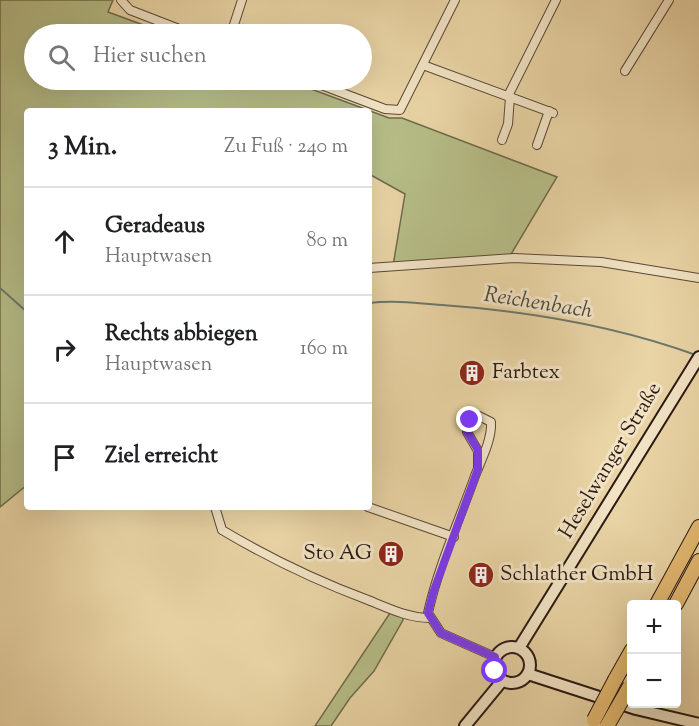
<!DOCTYPE html>
<html lang="de">
<meta charset="utf-8">
<style>
:root{--surface:#fff;--page:#f6f6f6;--text:#202124;--muted:#757577;--line:#e0e0e0}
body{margin:0;font-family:"Sorts Mill Goudy",serif;background:var(--page);color:var(--text)}
.controls{position:absolute;right:18px;bottom:18px;display:grid;overflow:hidden;border-radius:6px;box-shadow:0 6px 24px #0002}
.controls button{width:54px;height:54px;display:grid;place-items:center;padding:0;border:0;border-bottom:2px solid var(--line);background:var(--surface);color:var(--text);font:30px sans-serif}
.stop{position:absolute;width:18px;height:18px;margin:-14px;border:4px solid #7c3aed;border-radius:50%;background:#fff}
.stop.end{background:#7c3aed;border-color:#fff;box-shadow:0 2px 6px #0008}
.list{margin:0;padding:0;list-style:none}
h2{display:flex;justify-content:space-between;align-items:center;height:78px;margin:0;padding:0 24px;font-size:26px}
h2 small{font-size:20px;font-weight:400;color:var(--muted)}
.list li{display:grid;grid-template-columns:39px 1fr auto;gap:18px;align-items:center;box-sizing:border-box;height:108px;padding:0 24px;border-top:2px solid var(--line)}
.list b{display:block;font-size:22px;white-space:nowrap}
.list p{margin:0;font-size:20px;white-space:nowrap;color:var(--muted)}
.list em{font-size:20px;font-style:normal;color:var(--muted)}
.icon{flex:none;width:33px;height:33px;fill:none;stroke:currentColor;stroke-width:2;stroke-linecap:round;stroke-linejoin:round}
.map{position:relative;flex:none;width:699px;height:726px;overflow:hidden}
.search{position:absolute;background:var(--surface);box-shadow:0 6px 24px #0002;left:24px;top:24px;width:348px;height:66px;display:flex;align-items:center;gap:15px;box-sizing:border-box;padding:0 21px;border-radius:33px;color:var(--muted);font-size:22px}
.panel{position:absolute;background:var(--surface);box-shadow:0 6px 24px #0002;left:24px;top:108px;width:348px;height:402px;border-radius:6px}
.map>svg:first-child{display:block}
.green{fill:#b6bd87;stroke:#706b4c;stroke-width:1.5}
.lines{fill:none;stroke-linecap:round;stroke-linejoin:round}
.stream{stroke:#6b786d;stroke-width:2}
.street-casing{stroke:#5a4837;stroke-width:10}
.secondary-casing{stroke:#2a1912;stroke-width:14}
.highway-casing{stroke:#2a1912;stroke-width:16}
.street{stroke:#f1e3c4;stroke-width:8}
.secondary{stroke:#f1e3c4;stroke-width:10}
.highway{stroke:#e4ba72;stroke-width:14}
.highway-bridge-casing{stroke:#2a1912;stroke-width:16;stroke-linecap:butt}
.highway-bridge{stroke:#e4ba72;stroke-width:14}
.route{stroke:#7c3aed;stroke-width:8}
.labels{text-anchor:middle;dominant-baseline:central;stroke-width:6;stroke-linejoin:round;paint-order:stroke}
.poi-label{font-size:21px;fill:#2a1912;stroke:#f1e3c4;text-anchor:start}
.street-label{font-size:21px;fill:#2a1912;stroke:#f1e3c4}
.water-label{font-size:22px;font-style:italic;fill:#4b493f;stroke:#f1e3c4}
</style>
<div class="map">
<svg width="699" height="726" viewBox="0 0 699 726">
<rect width="100%" height="100%" fill="#e9d4a5"/>
<filter id="stains"><feTurbulence type="fractalNoise" baseFrequency=".00333" numOctaves="4"/><feColorMatrix values="0 0 0 0 .2 0 0 0 0 .09 0 0 0 0 .02 0 0 0 .5 -.17"/></filter>
<radialGradient id="worn" r=".72"><stop offset=".6" stop-color="#630" stop-opacity="0"/><stop offset="1" stop-color="#630" stop-opacity=".3"/></radialGradient>
<g class="green">
<path d="M0,0H113L108,12L168,34H34V80H287L389,118H402L557,177L510,256L393,266L405,194L369,174V111H27V485L0,507Z"/>
<path d="M390,613L402,614L403,620L374,671L350,698L331,726H315Z"/>
</g>
<g class="lines">
<g class="stream">
<path d="M0,288L27,312"/>
<path d="M369,303C393,300 418,303 442,305C527,311 616,326 696,355"/>
</g>
<g class="street-casing">
<g id="street">
<path d="M121,0L130,10L192,34"/>
<path d="M231,34L242,0"/>
<path d="M423,65L553,113"/>
<path d="M625,71L669,0"/>
<path d="M308,80L385,109L400,110L455,0"/>
<path d="M508,96L556,0"/>
<path d="M502,140L508,124L510,97"/>
<path d="M537,145L549,111"/>
<path d="M369,268L514,258L601,262L699,278"/>
<path d="M478,469V451L467,432L470,420L479,416L491,422C492,440 481,460 475,476C459,521 438,567 428,613L441,633L495,657"/>
<path d="M215,507L222,530C269,558 317,581 368,600C388,608 408,618 430,618"/>
<path d="M368,507L454,537"/>
</g>
</g>
<g class="secondary-casing">
<g id="secondary">
<circle cx="512" cy="665" r="18"/>
<path d="M519,648L699,357"/>
<path d="M528,674L636,709L699,724"/>
<path d="M465,726L502,681"/>
</g>
</g>
<g class="highway-casing">
<g id="highway">
<path d="M657,604L699,527"/>
<path d="M676,604L699,561"/>
<path d="M615,680L632,650"/>
</g>
</g>
<use href="#street" class="street"/>
<use href="#secondary" class="secondary"/>
<use href="#highway" class="highway"/>
<g class="highway-bridge-casing">
<g id="highway-bridge">
<path d="M594,720L615,680"/>
<path d="M607,726L630,686"/>
</g>
</g>
<use href="#highway-bridge" class="highway-bridge"/>
</g>
<g class="lines">
<path class="route" d="M470,420L467,432L478,450V469L433,593L428,613L441,633L495,657V671"/>
</g>
<defs>
<g id="building-disc" transform="scale(1.35)"><circle r="9.5" fill="#8f2418" stroke="#f1e3c4"/><path d="M-4-6H4V6H1V3H-1V6H-4ZM-2.5-4.3h1.7v1.8h-1.7ZM.8-4.3h1.7v1.8H.8ZM-2.5-1h1.7V.8h-1.7ZM.8-1h1.7V.8H.8Z" fill="#fff"/></g>
</defs>
<g fill-rule="evenodd">
<use href="#building-disc" x="472" y="373"/>
<use href="#building-disc" x="391" y="554"/>
<use href="#building-disc" x="481" y="575"/>
</g>
<g class="labels">
<g class="poi-label">
<text x="492" y="373">Farbtex</text>
<text x="372" y="554" text-anchor="end">Sto AG</text>
<text x="500" y="575">Schlather GmbH</text>
</g>
<g class="street-label">
<text transform="translate(611 461) rotate(-59)">Heselwanger Straße</text>
</g>
<g class="water-label">
<text transform="translate(538 304) rotate(9)">Reichenbach</text>
</g>
</g>
<rect width="100%" height="100%" filter="url(#stains)"/>
<rect width="100%" height="100%" fill="url(#worn)"/>
</svg>
<div class="controls">
<button>+</button>
<button>−</button>
</div>
<div class="stop" style="left:495px;top:671px"></div>
<div class="stop end" style="left:470px;top:420px"></div>
<div class="search"><svg class="icon" aria-label="search" viewBox="0 0 24 24"><circle cx="10" cy="10" r="6"/><path d="M15 15l6 6"/></svg>Hier suchen</div>
<section class="panel">
<h2>3 Min.<small>Zu Fuß · 240 m</small></h2>
<ul class="list">
<li><svg class="icon" aria-label="ahead" viewBox="0 0 24 24"><path d="M12 20V5M6 11l6-6 6 6"/></svg><div><b>Geradeaus</b><p>Hauptwasen</p></div><em>80 m</em></li>
<li><svg class="icon" aria-label="right" viewBox="0 0 24 24"><path d="M7 20v-9h11M14 6l5 5-5 5"/></svg><div><b>Rechts abbiegen</b><p>Hauptwasen</p></div><em>160 m</em></li>
<li><svg class="icon" aria-label="arrive" viewBox="0 0 24 24"><path d="M6 21V4h12l-3 4 3 4H6"/></svg><div><b>Ziel erreicht</b></div></li>
</ul>
</section>
</div>
